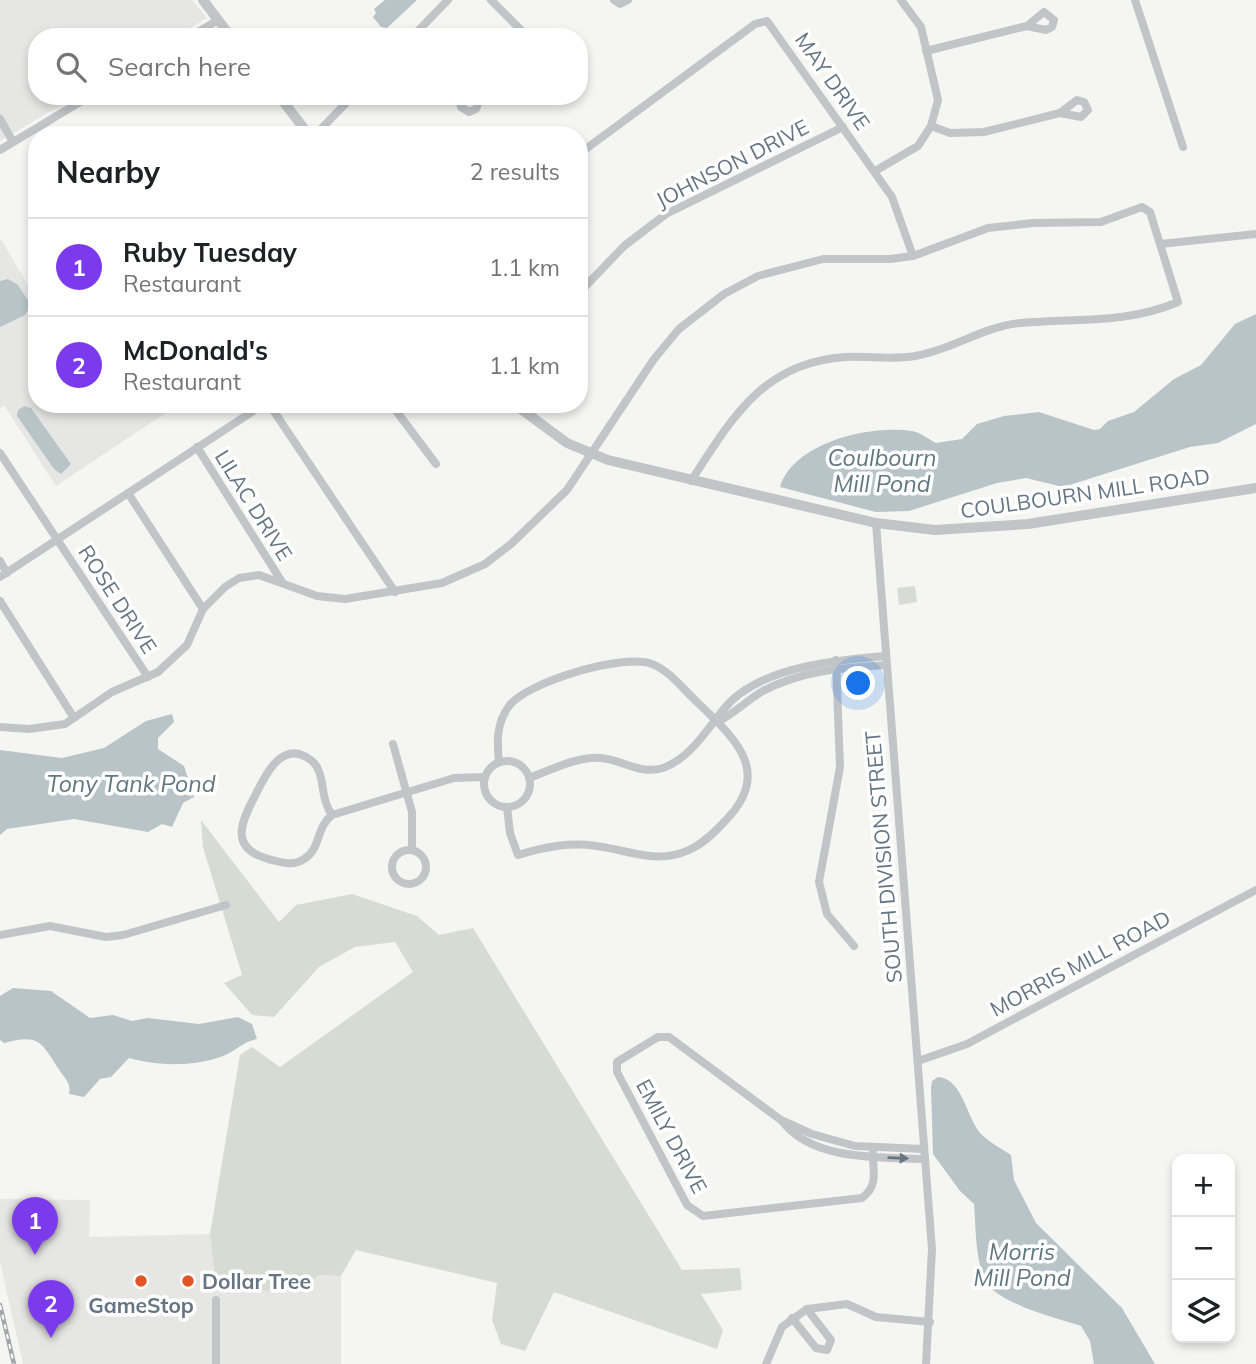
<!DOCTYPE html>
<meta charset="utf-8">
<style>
:root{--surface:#fff;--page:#f6f6f6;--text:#202124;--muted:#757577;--line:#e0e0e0;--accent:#7c3aed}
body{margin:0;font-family:Mulish,sans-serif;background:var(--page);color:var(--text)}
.controls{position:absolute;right:21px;bottom:21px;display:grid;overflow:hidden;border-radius:14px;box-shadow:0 4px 10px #0003}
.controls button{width:63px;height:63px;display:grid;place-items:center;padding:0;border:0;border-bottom:2px solid var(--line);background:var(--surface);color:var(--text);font:35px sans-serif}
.you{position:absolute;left:859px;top:684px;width:24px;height:24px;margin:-18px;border:5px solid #fff;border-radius:50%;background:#1a73e8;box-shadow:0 0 0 10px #1a73e833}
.badge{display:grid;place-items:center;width:46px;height:46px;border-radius:50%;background:var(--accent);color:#fff;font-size:23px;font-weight:700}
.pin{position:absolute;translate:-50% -58px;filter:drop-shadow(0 2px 4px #0008)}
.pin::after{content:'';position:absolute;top:37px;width:24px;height:21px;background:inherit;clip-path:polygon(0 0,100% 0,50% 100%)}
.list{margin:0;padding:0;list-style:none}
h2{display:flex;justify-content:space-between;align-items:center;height:91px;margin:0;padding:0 28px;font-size:30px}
h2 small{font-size:23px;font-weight:400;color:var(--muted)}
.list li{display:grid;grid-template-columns:46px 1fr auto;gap:21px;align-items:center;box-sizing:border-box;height:98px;padding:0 28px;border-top:2px solid var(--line)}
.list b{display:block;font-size:26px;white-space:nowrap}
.list p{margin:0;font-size:23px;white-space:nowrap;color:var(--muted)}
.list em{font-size:23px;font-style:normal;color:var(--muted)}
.icon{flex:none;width:38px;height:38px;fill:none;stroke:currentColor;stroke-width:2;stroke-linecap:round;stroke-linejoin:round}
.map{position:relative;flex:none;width:1256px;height:1364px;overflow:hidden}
.search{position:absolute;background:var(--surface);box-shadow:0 4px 10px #0003;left:28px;top:28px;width:560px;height:77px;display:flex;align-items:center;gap:18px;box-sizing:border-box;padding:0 24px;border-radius:28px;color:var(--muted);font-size:26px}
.panel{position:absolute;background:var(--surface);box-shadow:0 4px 10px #0003;left:28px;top:126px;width:560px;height:287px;border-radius:28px}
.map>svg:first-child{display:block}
.built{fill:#e6e7e5}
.green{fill:#d6dcd3}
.water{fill:#b8c4c8}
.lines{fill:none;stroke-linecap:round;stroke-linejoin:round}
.minor{stroke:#c1c5c8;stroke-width:8}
.tertiary{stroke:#c1c5c8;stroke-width:10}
.rail-casing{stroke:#a0a6ac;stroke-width:4.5}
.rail{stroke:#fff;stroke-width:2;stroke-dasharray:5;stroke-linecap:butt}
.oneway{fill:#657583}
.poi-dot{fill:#e05628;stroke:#fff;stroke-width:2.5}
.labels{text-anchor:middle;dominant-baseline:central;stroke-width:7;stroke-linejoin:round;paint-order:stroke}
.street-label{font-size:21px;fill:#657583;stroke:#fff}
.poi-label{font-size:21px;font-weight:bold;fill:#657583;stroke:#fff;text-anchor:start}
.water-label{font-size:23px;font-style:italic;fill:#61777f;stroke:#fff}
</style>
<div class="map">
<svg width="1256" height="1364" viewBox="0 0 1256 1364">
<rect width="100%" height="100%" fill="#f5f6f2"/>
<g class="built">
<path d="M0,0H192L207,18L175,37H37V96H76L0,141Z"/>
<path d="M0,238L37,300V404H179L56,486L4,405L0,408Z"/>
<path d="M0,1199L90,1200L89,1237L210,1234L216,1290L319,1275L341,1276V1364H23L0,1262Z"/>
</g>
<g class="green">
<path d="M915,586L917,602L899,605L897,588Z"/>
<path d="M201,820L279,922L296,905L352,894L417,916L439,935L473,928L682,1270L740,1268L742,1290L701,1294L723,1330L717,1349L554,1292L525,1351L501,1344L492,1320L497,1283L356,1250L341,1276L319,1275L299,1291L216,1290L210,1234L240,1055L252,1047L280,1067L413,972L395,942L355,947L319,967L274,1017L252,1015L224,983L242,975L203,847Z"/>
</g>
<g class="water">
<path d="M385,0H417L387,28L381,27L373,17L376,13L374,9Z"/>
<path d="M8,279L18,285L31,305L25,315L0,327V281Z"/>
<path d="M1256,314V424L1218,443L1190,447L1063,487L1026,478L997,483L909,511L876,512L780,487C794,442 870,425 912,431C920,432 928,439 936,443L962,439L977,424L1004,416L1039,412L1094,430L1100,429L1108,421L1134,412L1174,379L1201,365L1235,324Z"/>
<path d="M24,406L31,408L71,464L61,474L54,469L17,416L18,410Z"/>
<path d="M172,714L174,722L158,738V749L184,766L194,797L183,803L172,827L162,824L148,832L74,819L7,829L0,835V750L62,758L104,748L146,721Z"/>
<path d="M13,988L51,991L90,1018L113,1015L132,1021L148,1018L199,1024L238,1017L252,1024L257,1039C242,1042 236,1051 223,1056C194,1067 158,1066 129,1058L111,1077L100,1079L84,1097L69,1094C71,1083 66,1080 60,1071C41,1043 41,1033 4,1043L0,1040V996Z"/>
<path d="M938,1077C964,1079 966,1120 983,1136C991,1143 1002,1149 1011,1155L1014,1180L1036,1223L1122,1308L1155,1364H1094L1090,1341L1081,1326C1057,1318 995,1303 985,1280C975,1258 976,1228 974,1204L960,1191L933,1154L931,1088L932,1081Z"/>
</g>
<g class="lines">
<g class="minor">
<path d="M491,0L528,37"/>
<path d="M614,0L620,4L628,0"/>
<path d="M1135,0L1183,147"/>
<path d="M190,37L218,20"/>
<path d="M412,37L448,0"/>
<path d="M926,51L1027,26L1044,12L1054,20L1052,27L1046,30L1027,26"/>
<path d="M459,96L461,107L469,112L476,109L478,104L473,96"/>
<path d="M0,119L13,142"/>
<path d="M931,126L950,133L984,132L1060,113L1077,100L1084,102L1088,110L1081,117L1060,113"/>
<path d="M315,135L353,96"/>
<path d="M0,150L90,96"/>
<path d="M579,154L755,24L767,21L892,197L913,256"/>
<path d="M875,171L918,146L931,126L938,100L921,27L901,0"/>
<path d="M1160,244L1256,234"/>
<path d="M579,293L624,246L666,214L843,127"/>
<path d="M269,404L395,592"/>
<path d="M391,404L436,464"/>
<path d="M197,447L282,582"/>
<path d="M0,453L148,677"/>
<path d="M128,493L203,609"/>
<path d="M876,523L932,1249L926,1364"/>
<path d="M0,561L7,573"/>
<path d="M0,577L264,404"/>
<path d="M0,601L74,718"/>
<path d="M836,660L840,767L819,882L827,914L854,946"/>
<path d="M717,722C734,714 747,700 763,691C802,670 843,668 886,665"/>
<path d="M0,727L29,729L65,724L112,692L158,672L187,645L203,609L225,587L239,578L259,575L317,596L345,599L442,583L485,564L511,544L567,490L654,359L679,329L724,294L758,276L823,259H890L913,256L988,228L1033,223L1101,222L1142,207L1150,212L1178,302C1127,324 1076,318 1021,323C984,326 952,350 915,356C892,360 869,356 846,357C763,362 732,418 691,481"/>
<path d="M393,744L412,812V850"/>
<circle cx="507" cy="784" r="23"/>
<path d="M499,762C497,742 496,724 509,706C527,682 623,653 652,664C670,671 683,689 697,702C733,737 774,771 726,820C715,832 704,843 689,850C656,865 630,850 596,846C569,842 544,847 518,855L510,833L507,807"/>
<path d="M529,778C551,770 577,756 601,758C623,760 640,775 663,768C690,758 706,731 723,710C756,667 836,660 885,656"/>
<path d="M332,815C319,797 326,773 312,761C283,737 265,775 255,796C241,822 229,848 268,859C280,862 293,867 304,859C321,849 316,827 332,815L454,778L485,777"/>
<circle cx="409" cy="867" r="17"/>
<path d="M0,935L50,926L106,937L123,935L226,905"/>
<path d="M918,1061L967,1044L1256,890"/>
<path d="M783,1122C813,1161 880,1157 924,1159"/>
<path d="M873,1147C871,1166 881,1184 862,1198L703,1216L687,1205L617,1072V1062L658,1037H669L781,1120L812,1134L855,1146L924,1149"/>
<path d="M216,1300V1364"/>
<path d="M792,1318L816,1348L827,1350L831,1340L807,1309"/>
<path d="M766,1364L782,1327L807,1309L847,1304L876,1317L930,1322"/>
</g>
<g class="tertiary">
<path d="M203,0L231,37"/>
<path d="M279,96L309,135"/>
<path d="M514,404L567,443L608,460L876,523L935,530L1028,524L1256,488"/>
</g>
<g class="rail-casing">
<path id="rail" d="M0,1305L14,1364"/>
</g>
<use href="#rail" class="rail"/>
</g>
<defs><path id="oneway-solid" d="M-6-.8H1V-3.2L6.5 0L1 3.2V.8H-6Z" transform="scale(1.75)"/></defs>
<use class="oneway" href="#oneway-solid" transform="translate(898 1158) rotate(2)"/>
<g class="poi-dot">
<circle cx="141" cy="1281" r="7"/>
<circle cx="188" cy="1281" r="7"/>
</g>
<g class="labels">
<g class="street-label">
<text transform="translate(833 81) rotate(55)">MAY DRIVE</text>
<text transform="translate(732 163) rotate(-27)">JOHNSON DRIVE</text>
<text transform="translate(1085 493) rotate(-8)">COULBOURN MILL ROAD</text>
<text transform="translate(254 505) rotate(58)">LILAC DRIVE</text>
<text transform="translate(118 599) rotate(57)">ROSE DRIVE</text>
<text transform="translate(883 857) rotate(-95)">SOUTH DIVISION STREET</text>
<text transform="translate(1080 963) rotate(-28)">MORRIS MILL ROAD</text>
<text transform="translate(672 1136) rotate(62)">EMILY DRIVE</text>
</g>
<g class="poi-label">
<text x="202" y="1281">Dollar Tree</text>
<text x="141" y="1305" text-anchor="middle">GameStop</text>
</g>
<g class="water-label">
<text x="882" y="457">Coulbourn<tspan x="882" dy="26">Mill Pond</tspan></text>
<text x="131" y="783">Tony Tank Pond</text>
<text x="1022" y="1251">Morris<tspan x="1022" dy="26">Mill Pond</tspan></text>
</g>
</g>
</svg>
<div class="controls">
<button>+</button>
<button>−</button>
<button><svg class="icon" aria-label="layers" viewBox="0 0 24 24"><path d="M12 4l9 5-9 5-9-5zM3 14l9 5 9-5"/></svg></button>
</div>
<div class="you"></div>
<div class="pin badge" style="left:35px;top:1255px">1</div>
<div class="pin badge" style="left:51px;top:1338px">2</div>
<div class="search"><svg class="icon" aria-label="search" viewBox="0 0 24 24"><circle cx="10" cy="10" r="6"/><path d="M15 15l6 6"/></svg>Search here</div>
<section class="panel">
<h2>Nearby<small>2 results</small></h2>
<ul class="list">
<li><span class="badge">1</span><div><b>Ruby Tuesday</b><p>Restaurant</p></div><em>1.1 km</em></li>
<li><span class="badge">2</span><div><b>McDonald's</b><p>Restaurant</p></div><em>1.1 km</em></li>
</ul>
</section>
</div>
